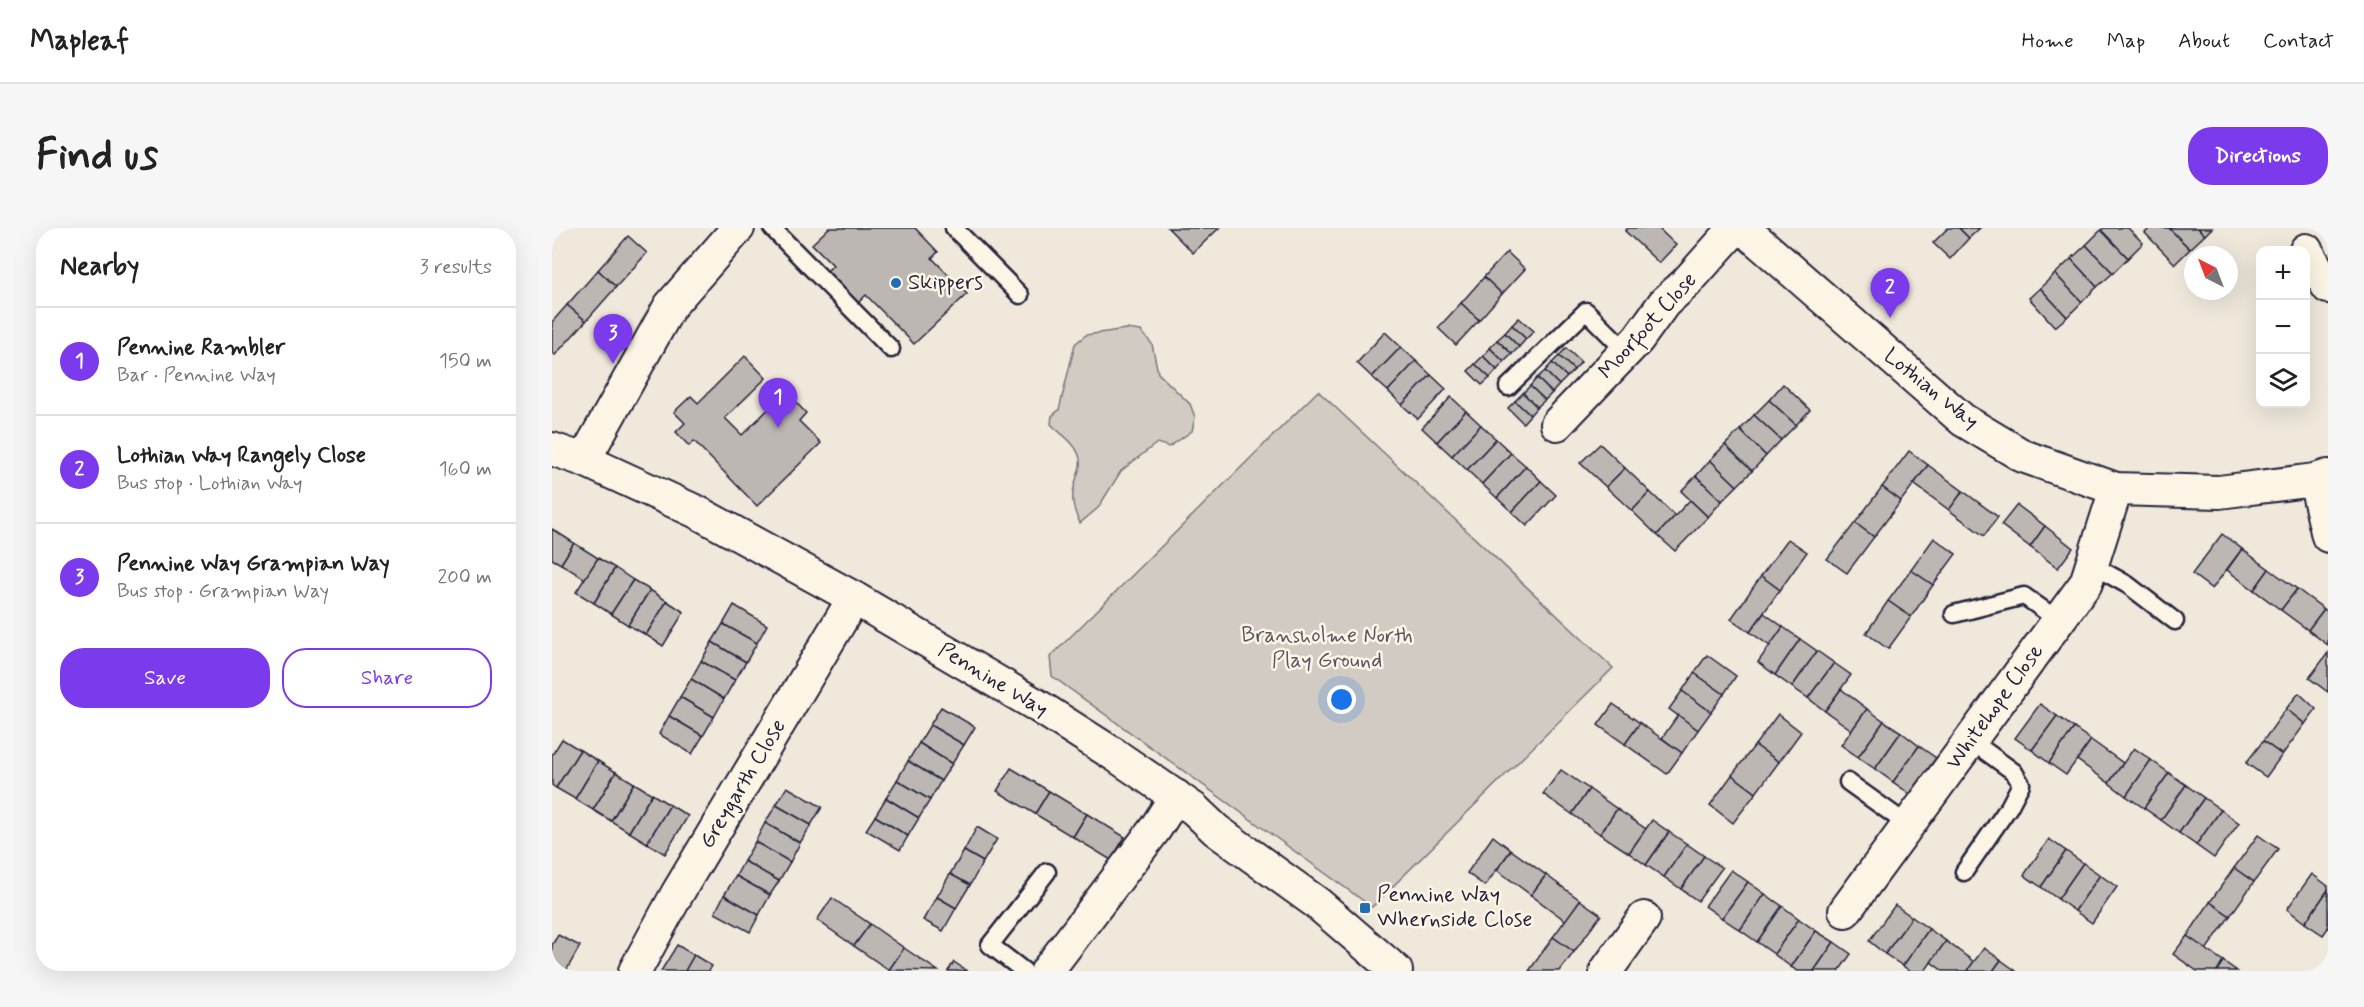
<!DOCTYPE html>
<meta charset="utf-8">
<style>
:root{--surface:#fff;--page:#f6f6f6;--text:#222;--muted:#767676;--line:#e0e0e0;--accent:#7c3aed}
body{margin:0;font-family:Mynerve,sans-serif;background:var(--page);color:var(--text)}
.controls{position:absolute;right:18px;top:18px;display:grid;overflow:hidden;border-radius:12px;box-shadow:0 6px 24px #0002}
.controls button{width:54px;height:54px;display:grid;place-items:center;padding:0;border:0;border-bottom:2px solid var(--line);background:var(--surface);color:var(--text);font:30px sans-serif}
.compass{position:absolute;left:1632px;top:18px;width:54px;height:54px;border-radius:50%;background:var(--surface);box-shadow:0 6px 24px #0002;rotate:318deg}
.you{position:absolute;left:790px;top:472px;width:21px;height:21px;margin:-15px;border:4px solid #fff;border-radius:50%;background:#1a73e8;box-shadow:0 0 0 9px #1a73e833}
.badge{display:grid;place-items:center;width:39px;height:39px;border-radius:50%;background:var(--accent);color:#fff;font-size:20px;font-weight:700}
.pin{position:absolute;translate:-50% -50px;filter:drop-shadow(0 2px 3px #0008)}
.pin::after{content:'';position:absolute;top:32px;width:21px;height:18px;background:inherit;clip-path:polygon(0 0,100% 0,50% 100%)}
.list{margin:0;padding:0;list-style:none}
h2{display:flex;justify-content:space-between;align-items:center;height:78px;margin:0;padding:0 24px;font-size:26px}
h2 small{font-size:20px;font-weight:400;color:var(--muted)}
.list li{display:grid;grid-template-columns:39px 1fr auto;gap:18px;align-items:center;box-sizing:border-box;height:108px;padding:0 24px;border-top:2px solid var(--line)}
.list b{display:block;font-size:22px;white-space:nowrap}
.list p{margin:0;font-size:20px;white-space:nowrap;color:var(--muted)}
.list em{font-size:20px;font-style:normal;color:var(--muted)}
.actions{display:flex;gap:12px;padding:18px 24px}
.actions a{flex:1;padding:14px 0;border:2px solid var(--accent);border-radius:24px;text-align:center;font-size:21px;color:var(--accent)}
.actions .main{background:var(--accent);color:#fff}
.icon{flex:none;width:33px;height:33px;fill:none;stroke:currentColor;stroke-width:2;stroke-linecap:round;stroke-linejoin:round}
.map{position:relative;flex:none;width:1776px;height:743px;overflow:hidden;border-radius:24px}
header{display:flex;align-items:center;gap:36px;box-sizing:border-box;height:84px;padding:0 30px;background:var(--surface);border-bottom:2px solid var(--line)}
header strong{font-size:28px}
nav{display:flex;gap:33px;margin-inline-start:auto;font-size:21px}
.intro{display:flex;align-items:center;justify-content:space-between;box-sizing:border-box;height:144px;padding:0 36px}
h1{margin:0;font-size:42px}
.button{padding:15px 27px;border-radius:24px;background:var(--accent);color:#fff;font-size:21px;font-weight:700}
main{display:flex;gap:36px;padding:0 36px}
aside{flex:1;background:var(--surface);border-radius:24px;box-shadow:0 6px 24px #0002}
.map>svg:first-child{display:block}
.green{fill:#d1cbc3;stroke:#7a767f;stroke-width:1.5}
.building{fill:#bcb7b3;stroke:#22223b;stroke-width:1.5}
.lines{fill:none;stroke-linecap:round;stroke-linejoin:round}
.lane-casing{stroke:#22223b;stroke-width:21}
.street-casing{stroke:#22223b;stroke-width:36}
.lane{stroke:#fcf5e5;stroke-width:16}
.street{stroke:#fcf5e5;stroke-width:32}
.poi-dot{fill:#1f6fb2;stroke:#fcf5e5;stroke-width:2}
.labels{text-anchor:middle;dominant-baseline:central;stroke-width:5;stroke-linejoin:round;paint-order:stroke}
.poi-label{font-size:22px;fill:#22223b;stroke:#fcf5e5;text-anchor:start}
.street-label{font-size:22px;fill:#22223b;stroke:#fcf5e5}
.park-label{font-size:22px;fill:#575564;stroke:#fcf5e5}
</style>
<header>
<strong>Mapleaf</strong>
<nav><a>Home</a><a>Map</a><a>About</a><a>Contact</a></nav>
</header>
<div class="intro"><h1>Find us</h1><a class="button">Directions</a></div>
<main>
<aside>
<h2>Nearby<small>3 results</small></h2>
<ul class="list">
<li><span class="badge">1</span><div><b>Pennine Rambler</b><p>Bar · Pennine Way</p></div><em>150 m</em></li>
<li><span class="badge">2</span><div><b>Lothian Way Rangely Close</b><p>Bus stop · Lothian Way</p></div><em>160 m</em></li>
<li><span class="badge">3</span><div><b>Pennine Way Grampian Way</b><p>Bus stop · Grampian Way</p></div><em>200 m</em></li>
</ul>
<div class="actions"><a class="main">Save</a><a>Share</a></div>
</aside>
<div class="map">
<svg width="1776" height="743" viewBox="0 0 1776 743">
<rect width="100%" height="100%" fill="#efe8db"/>
<filter id="ink" filterUnits="userSpaceOnUse"><feTurbulence type="fractalNoise" baseFrequency=".0167" numOctaves="2"/><feDisplacementMap in="SourceGraphic" scale="12" xChannelSelector="R" yChannelSelector="G"/><feConvolveMatrix kernelMatrix="1 2 1 2 8 2 1 2 1" color-interpolation-filters="sRGB"/></filter>
<g filter="url(#ink)">
<g class="green">
<path d="M574,101L589,103L600,116L606,145L638,176L643,189L640,203L617,219L605,215L569,243L546,280L528,295C509,260 534,246 527,227C522,213 508,206 499,196L500,188L507,182L523,116L534,107Z"/>
<path d="M766,163L1061,440L820,679L500,448L498,429Z"/>
</g>
<g class="building">
<path d="M277,0H363L386,24L380,30L415,66L362,116L314,67L305,76L274,44L281,37L260,16Z"/>
<path d="M616,0H667L641,25Z"/>
<path d="M1076,0H1106L1124,17L1107,35L1073,3Z"/>
<path d="M1396,0H1407L1417,10L1398,31L1381,15Z"/>
<path d="M1407,0H1428L1417,10Z"/>
<path d="M1552,0H1576L1591,15L1576,30L1549,2Z"/>
<path d="M1598,0H1617L1638,21L1623,36L1593,5Z"/>
<path d="M1617,0H1646L1653,7L1638,21Z"/>
<path d="M1646,0H1660L1653,7Z"/>
<path d="M1549,2L1576,30L1561,45L1534,17Z"/>
<path d="M76,8L95,25L64,59L46,42Z"/>
<path d="M1534,17L1561,45L1545,59L1519,31Z"/>
<path d="M955,24L973,41L950,66L932,49Z"/>
<path d="M1519,31L1545,59L1530,74L1503,46Z"/>
<path d="M46,42L64,59L34,93L15,77Z"/>
<path d="M1503,46L1530,74L1515,89L1488,60Z"/>
<path d="M932,49L950,66L927,92L909,75Z"/>
<path d="M1488,60L1515,89L1503,99L1477,70Z"/>
<path d="M909,75L927,92L904,117L886,100Z"/>
<path d="M15,77L34,93L3,127L0,125V94Z"/>
<path d="M967,90L982,103L974,111L960,97Z"/>
<path d="M960,97L974,111L967,119L953,105Z"/>
<path d="M833,104L849,119L820,149L805,135Z"/>
<path d="M953,105L967,119L960,126L945,112Z"/>
<path d="M945,112L960,126L952,134L938,120Z"/>
<path d="M849,119L864,133L836,163L820,149Z"/>
<path d="M938,120L952,134L945,142L931,128Z"/>
<path d="M1014,120L1029,134L1022,142L1007,128Z"/>
<path d="M193,128L214,150L173,190L190,207L234,164L254,185L247,193L269,215L205,278L142,213L137,218L124,204L133,195L122,184L139,168L146,175Z"/>
<path d="M931,128L945,142L938,150L923,136Z"/>
<path d="M1007,128L1022,142L1015,149L1000,135Z"/>
<path d="M864,133L879,147L850,177L836,163Z"/>
<path d="M1000,135L1015,149L1007,157L993,143Z"/>
<path d="M923,136L938,150L930,157L916,143Z"/>
<path d="M993,143L1007,157L1000,165L985,150Z"/>
<path d="M879,147L894,161L866,191L850,177Z"/>
<path d="M985,150L1000,165L993,172L978,158Z"/>
<path d="M1231,156L1258,182L1244,197L1217,172Z"/>
<path d="M978,158L993,172L985,179L971,165Z"/>
<path d="M971,165L985,179L978,187L963,173Z"/>
<path d="M899,169L914,183L885,214L870,200Z"/>
<path d="M1217,172L1244,197L1229,212L1202,187Z"/>
<path d="M963,173L978,187L971,195L956,180Z"/>
<path d="M914,183L929,197L900,228L885,214Z"/>
<path d="M1202,187L1229,212L1214,228L1188,202Z"/>
<path d="M929,197L944,211L915,242L900,228Z"/>
<path d="M1188,202L1214,228L1200,243L1173,217Z"/>
<path d="M944,211L959,225L930,256L915,242Z"/>
<path d="M1048,216L1073,240L1054,259L1028,235Z"/>
<path d="M1173,217L1200,243L1185,258L1158,232Z"/>
<path d="M1357,223L1376,237L1349,273L1330,259Z"/>
<path d="M959,225L974,238L945,270L930,256Z"/>
<path d="M1158,232L1185,258L1170,273L1144,248Z"/>
<path d="M1376,237L1411,263L1397,282L1362,256Z"/>
<path d="M974,238L989,253L960,284L945,270Z"/>
<path d="M1073,240L1098,264L1080,283L1054,259Z"/>
<path d="M1144,248L1170,273L1156,289L1129,263Z"/>
<path d="M989,253L1004,267L975,298L960,284Z"/>
<path d="M1330,259L1349,273L1322,309L1303,295Z"/>
<path d="M1411,263L1446,289L1432,308L1397,282Z"/>
<path d="M1098,264L1123,288L1105,307L1080,283Z"/>
<path d="M1138,272L1156,289L1123,323L1105,307Z"/>
<path d="M1465,277L1493,298L1478,319L1449,297Z"/>
<path d="M1303,295L1322,309L1295,345L1275,331Z"/>
<path d="M1493,298L1521,320L1506,340L1478,319Z"/>
<path d="M0,301L22,315L9,336L0,331Z"/>
<path d="M1670,306L1690,321L1660,361L1640,346Z"/>
<path d="M1382,310L1404,326L1381,357L1359,342Z"/>
<path d="M1236,311L1255,324L1228,362L1209,348Z"/>
<path d="M22,315L46,330L33,351L9,336Z"/>
<path d="M1690,321L1717,341L1702,362L1675,342Z"/>
<path d="M46,330L63,340L42,375L24,364Z"/>
<path d="M63,340L81,352L59,386L42,375Z"/>
<path d="M1717,341L1745,361L1729,382L1702,362Z"/>
<path d="M1359,342L1381,357L1359,389L1336,373Z"/>
<path d="M1209,348L1228,362L1198,404L1179,391Z"/>
<path d="M81,352L98,362L76,397L59,386Z"/>
<path d="M1745,361L1772,381L1756,402L1729,382Z"/>
<path d="M98,362L115,373L94,407L76,397Z"/>
<path d="M115,373L132,384L111,418L94,407Z"/>
<path d="M1336,373L1359,389L1336,421L1314,405Z"/>
<path d="M182,377L215,397L205,415L171,396Z"/>
<path d="M1772,381L1776,384V417L1756,402Z"/>
<path d="M1212,385L1231,399L1218,418L1198,404Z"/>
<path d="M171,396L205,415L194,434L160,414Z"/>
<path d="M1231,399L1248,411L1223,447L1206,434Z"/>
<path d="M1248,411L1265,423L1240,459L1223,447Z"/>
<path d="M160,414L194,434L183,452L149,433Z"/>
<path d="M1265,423L1282,435L1256,470L1240,459Z"/>
<path d="M1776,425V464L1757,450Z"/>
<path d="M1155,427L1184,448L1172,466L1142,445Z"/>
<path d="M149,433L183,452L172,471L139,451Z"/>
<path d="M1282,435L1299,447L1273,483L1256,470Z"/>
<path d="M1142,445L1172,466L1159,484L1130,463Z"/>
<path d="M139,451L172,471L162,489L128,469Z"/>
<path d="M1289,461L1315,481L1300,502L1273,483Z"/>
<path d="M1130,463L1159,484L1146,502L1117,481Z"/>
<path d="M1747,465L1764,481L1753,496L1734,481Z"/>
<path d="M128,469L162,489L151,508L117,488Z"/>
<path d="M1061,476L1088,495L1073,516L1046,497Z"/>
<path d="M1488,476L1505,488L1480,522L1463,510Z"/>
<path d="M389,479L423,499L412,517L378,497Z"/>
<path d="M1315,481L1332,493L1306,529L1289,517Z"/>
<path d="M1734,481L1753,496L1730,527L1711,513Z"/>
<path d="M1226,486L1249,504L1227,534L1203,517Z"/>
<path d="M1126,487L1146,502L1130,525L1110,510Z"/>
<path d="M117,488L151,508L140,526L107,506Z"/>
<path d="M1505,488L1522,500L1497,535L1480,522Z"/>
<path d="M1332,493L1349,504L1323,541L1306,529Z"/>
<path d="M1088,495L1130,525L1115,546L1073,516Z"/>
<path d="M378,497L412,517L400,536L367,515Z"/>
<path d="M1522,500L1539,512L1514,547L1497,535Z"/>
<path d="M1349,504L1367,518L1341,554L1323,541Z"/>
<path d="M10,511L28,522L4,560L0,557V527Z"/>
<path d="M1539,512L1571,535L1557,555L1525,532Z"/>
<path d="M1711,513L1730,527L1714,549L1694,535Z"/>
<path d="M367,515L400,536L389,553L356,533Z"/>
<path d="M1203,517L1227,534L1204,565L1180,547Z"/>
<path d="M1367,518L1384,530L1358,566L1341,554Z"/>
<path d="M1582,520L1599,532L1574,568L1557,555Z"/>
<path d="M28,522L46,533L23,571L4,560Z"/>
<path d="M1599,532L1617,545L1592,580L1574,568Z"/>
<path d="M46,533L64,544L41,582L23,571Z"/>
<path d="M356,533L389,553L378,572L345,552Z"/>
<path d="M459,540L497,563L483,586L445,563Z"/>
<path d="M1009,542L1037,561L1020,586L991,566Z"/>
<path d="M64,544L82,555L59,593L41,582Z"/>
<path d="M1617,545L1634,557L1609,592L1592,580Z"/>
<path d="M1180,547L1204,565L1181,595L1158,577Z"/>
<path d="M345,552L378,572L367,590L334,570Z"/>
<path d="M82,555L100,566L77,604L59,593Z"/>
<path d="M1634,557L1652,570L1627,605L1609,592Z"/>
<path d="M235,559L270,579L259,597L224,577Z"/>
<path d="M1037,561L1065,581L1048,606L1020,586Z"/>
<path d="M497,563L535,586L521,609L483,586Z"/>
<path d="M100,566L118,577L95,615L77,604Z"/>
<path d="M334,570L367,590L356,608L323,588Z"/>
<path d="M1652,570L1669,582L1644,617L1627,605Z"/>
<path d="M118,577L136,588L113,626L95,615Z"/>
<path d="M224,577L259,597L248,615L213,595Z"/>
<path d="M1065,581L1094,601L1077,625L1048,606Z"/>
<path d="M1669,582L1687,595L1662,630L1644,617Z"/>
<path d="M535,586L573,609L559,632L521,609Z"/>
<path d="M323,588L356,608L348,622L314,602Z"/>
<path d="M1100,592L1117,604L1094,637L1077,625Z"/>
<path d="M213,595L248,615L238,634L203,614Z"/>
<path d="M425,599L445,611L431,634L412,623Z"/>
<path d="M1117,604L1135,616L1112,649L1094,637Z"/>
<path d="M1706,607L1726,621L1702,654L1682,640Z"/>
<path d="M941,608L959,622L933,658L915,645Z"/>
<path d="M1497,611L1514,623L1489,659L1472,647Z"/>
<path d="M203,614L238,634L227,653L192,633Z"/>
<path d="M1135,616L1152,628L1129,661L1112,649Z"/>
<path d="M959,622L994,647L979,667L945,642Z"/>
<path d="M412,623L431,634L418,657L398,646Z"/>
<path d="M1514,623L1531,635L1506,671L1489,659Z"/>
<path d="M1152,628L1170,640L1146,673L1129,661Z"/>
<path d="M192,633L227,653L218,667L184,648Z"/>
<path d="M1531,635L1548,647L1523,683L1506,671Z"/>
<path d="M1682,640L1702,654L1678,688L1658,674Z"/>
<path d="M1179,642L1196,654L1170,690L1153,678Z"/>
<path d="M398,646L418,657L404,680L385,669Z"/>
<path d="M1760,646L1776,658V662L1753,695L1735,681Z"/>
<path d="M994,647L1028,672L1014,693L979,667Z"/>
<path d="M1548,647L1565,659L1540,695L1523,683Z"/>
<path d="M184,648L218,667L207,687L172,667Z"/>
<path d="M1196,654L1213,666L1188,702L1170,690Z"/>
<path d="M1776,662V700L1771,707L1753,695Z"/>
<path d="M1213,666L1230,678L1205,714L1188,702Z"/>
<path d="M172,667L207,687L198,704L163,685Z"/>
<path d="M385,669L404,680L391,703L371,692Z"/>
<path d="M280,670L318,696L302,718L265,692Z"/>
<path d="M1028,672L1049,687L1022,724L1001,709Z"/>
<path d="M1658,674L1678,688L1654,722L1635,708Z"/>
<path d="M1343,677L1360,689L1333,726L1317,713Z"/>
<path d="M1230,678L1247,691L1222,726L1205,714Z"/>
<path d="M1360,689L1377,701L1351,738L1333,726Z"/>
<path d="M1247,691L1264,703L1239,739L1222,726Z"/>
<path d="M318,696L352,720L337,742L302,718Z"/>
<path d="M1377,701L1394,713L1373,743H1358L1351,738Z"/>
<path d="M1264,703L1282,714L1262,743H1246L1239,739Z"/>
<path d="M6,707L28,718L14,743H0V717Z"/>
<path d="M1635,708L1671,733L1665,743H1645L1621,726Z"/>
<path d="M1001,709L1022,724L1008,743H977Z"/>
<path d="M1394,713L1422,734L1415,743H1391L1379,734Z"/>
<path d="M1282,714L1299,726L1287,743H1262Z"/>
<path d="M125,717L142,727L133,743H109Z"/>
<path d="M352,720L386,743L337,742Z"/>
<path d="M1432,720L1449,732L1441,743H1415Z"/>
<path d="M142,727L160,738L157,743H133Z"/>
<path d="M1449,732L1464,743H1441Z"/>
<path d="M1671,733L1685,743H1665Z"/>
<path d="M402,734L415,743H396Z"/>
</g>
<g class="lines">
<g class="lane-casing">
<g id="lane">
<path d="M220,0L339,121"/>
<path d="M402,0L468,67"/>
<path d="M956,159L1034,83L1075,124"/>
<path d="M1540,337L1576,357L1623,393"/>
<path d="M1402,386L1472,368L1506,392"/>
<path d="M1296,554L1356,597"/>
<path d="M1412,644L1457,579L1469,556L1462,544L1418,512"/>
<path d="M472,743L438,717L495,644"/>
</g>
</g>
<g class="street-casing">
<g id="street">
<path d="M1191,0L1411,192L1471,228L1564,261L1667,264L1763,252L1776,248"/>
<path d="M1754,22L1776,59"/>
<path d="M1005,196L1086,111L1112,75L1134,55L1176,8L1186,0"/>
<path d="M0,221L32,232L145,284L302,370L486,478L563,527L642,581L664,602L765,675L844,743"/>
<path d="M32,232L118,78L186,0"/>
<path d="M1763,252L1776,308"/>
<path d="M1293,683L1534,355L1564,261"/>
<path d="M83,743L125,666L302,370"/>
<path d="M495,743L603,601L624,568"/>
<path d="M1054,743L1092,690"/>
</g>
</g>
<use href="#lane" class="lane"/>
<use href="#street" class="street"/>
</g>
</g>
<g class="poi-dot">
<circle cx="344" cy="55" r="6"/>
<rect x="807" y="674" width="12" height="12" rx="3"/>
</g>
<g class="labels">
<g class="poi-label">
<text x="356" y="55">Skippers</text>
<text x="825" y="667">Pennine Way<tspan x="825" dy="25">Whernside Close</tspan></text>
</g>
<g class="street-label">
<text transform="translate(1096 98) rotate(-48)">Moorfoot Close</text>
<text transform="translate(1379 161) rotate(39)">Lothian Way</text>
<text transform="translate(441 452) rotate(31)">Pennine Way</text>
<text transform="translate(1443 479) rotate(-54)">Whitehope Close</text>
<text transform="translate(191 556) rotate(-59)">Greygarth Close</text>
</g>
<g class="park-label">
<text x="775" y="408">Bransholme North<tspan x="775" dy="25">Play Ground</tspan></text>
</g>
</g>
</svg>
<div class="controls">
<button>+</button>
<button>−</button>
<button><svg class="icon" aria-label="layers" viewBox="0 0 24 24"><path d="M12 4l9 5-9 5-9-5zM3 14l9 5 9-5"/></svg></button>
</div>
<svg class="compass" viewBox="-18 -18 36 36"><path d="M0-13l5 13h-10z" fill="#e53935"/><path d="M0 13l5-13h-10z" fill="#767676"/></svg>
<div class="you"></div>
<div class="pin badge" style="left:226px;top:200px">1</div>
<div class="pin badge" style="left:1338px;top:90px">2</div>
<div class="pin badge" style="left:61px;top:136px">3</div>
</div>
</main>
